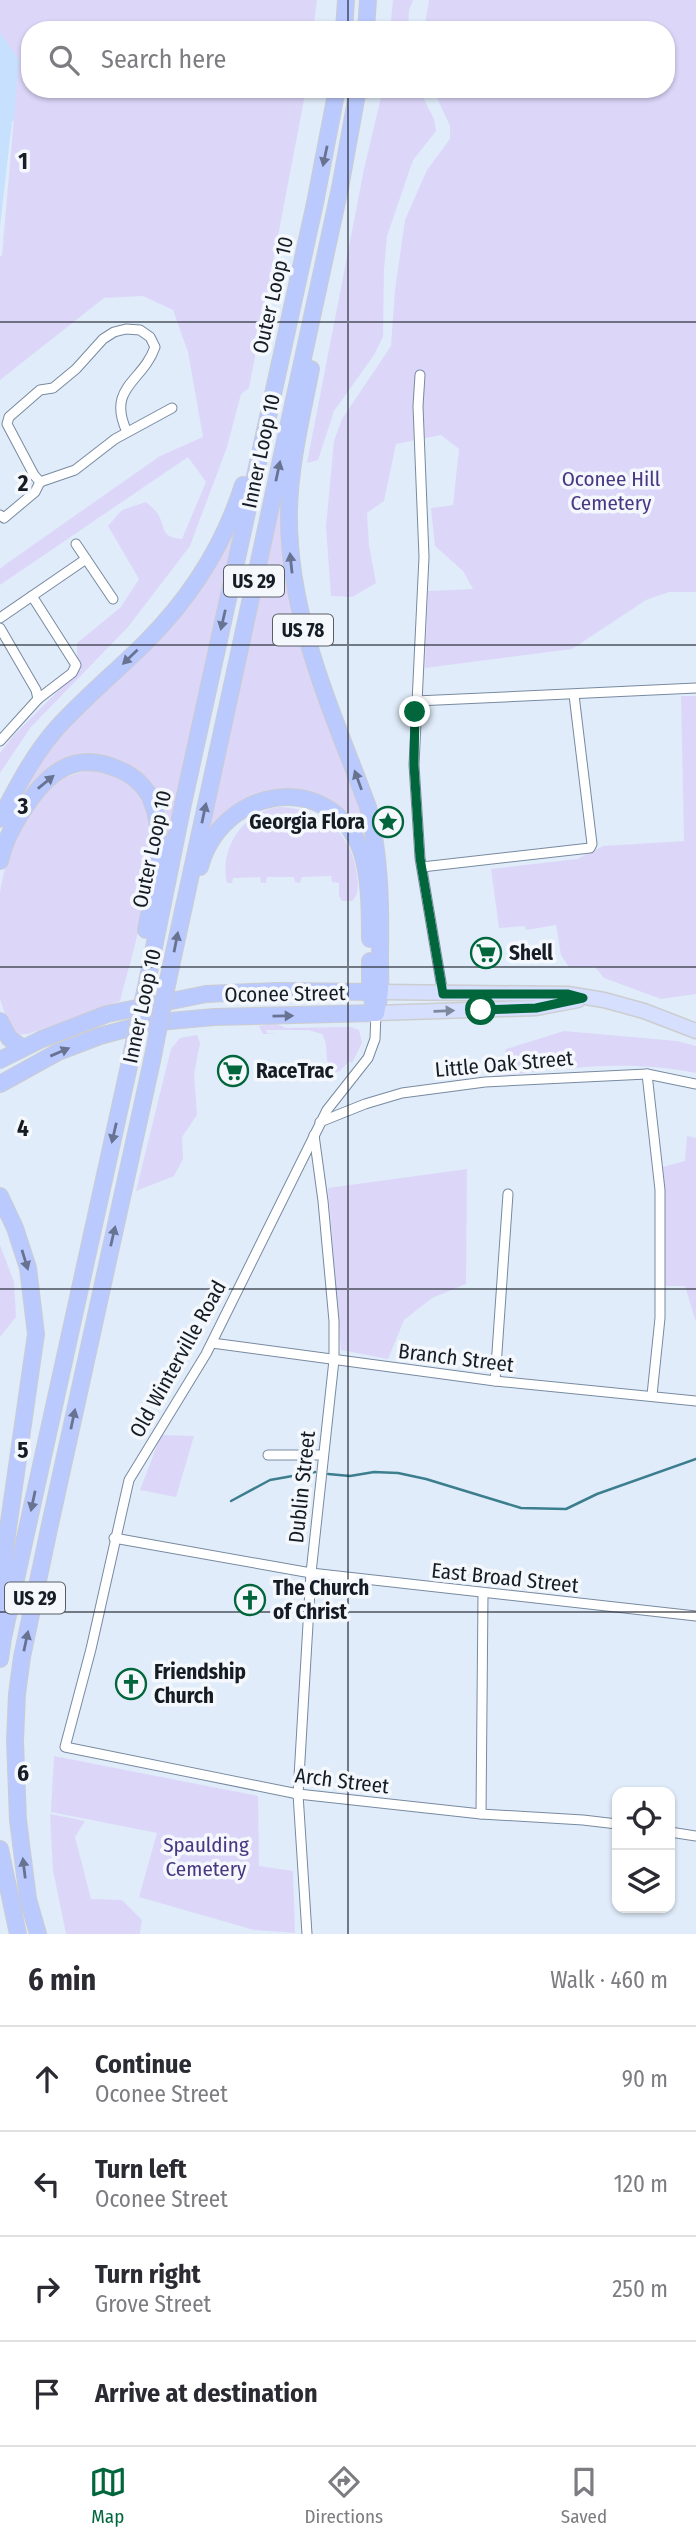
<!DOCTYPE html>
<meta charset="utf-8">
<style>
:root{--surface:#fff;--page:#f7f7f7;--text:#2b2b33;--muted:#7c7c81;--line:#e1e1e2;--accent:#01663b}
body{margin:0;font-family:"Fira Sans Condensed",sans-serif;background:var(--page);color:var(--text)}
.controls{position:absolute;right:21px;bottom:21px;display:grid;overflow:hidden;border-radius:14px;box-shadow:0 2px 5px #0004}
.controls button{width:63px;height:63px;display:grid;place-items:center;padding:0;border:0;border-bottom:2px solid var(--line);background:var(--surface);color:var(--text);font:35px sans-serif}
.stop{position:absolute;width:21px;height:21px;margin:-16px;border:5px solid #01663b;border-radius:50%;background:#fff}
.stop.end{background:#01663b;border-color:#fff;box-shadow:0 2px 7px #0008}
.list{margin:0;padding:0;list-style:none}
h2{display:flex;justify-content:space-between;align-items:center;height:91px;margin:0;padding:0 28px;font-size:30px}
h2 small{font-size:23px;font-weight:400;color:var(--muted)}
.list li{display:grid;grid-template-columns:46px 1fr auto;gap:21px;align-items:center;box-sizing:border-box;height:105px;padding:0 28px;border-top:2px solid var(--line)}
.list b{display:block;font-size:26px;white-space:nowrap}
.list p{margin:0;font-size:23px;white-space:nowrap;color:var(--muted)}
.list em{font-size:23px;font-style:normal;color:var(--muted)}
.icon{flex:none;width:38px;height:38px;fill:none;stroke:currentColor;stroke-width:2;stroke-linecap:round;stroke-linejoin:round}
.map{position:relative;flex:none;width:696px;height:1934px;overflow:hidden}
.search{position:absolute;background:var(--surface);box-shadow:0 2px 5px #0004;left:21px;right:21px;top:21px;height:77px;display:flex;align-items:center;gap:18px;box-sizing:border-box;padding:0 24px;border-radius:28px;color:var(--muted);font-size:26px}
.sheet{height:511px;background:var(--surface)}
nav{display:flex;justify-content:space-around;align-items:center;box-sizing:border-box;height:98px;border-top:2px solid var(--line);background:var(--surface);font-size:19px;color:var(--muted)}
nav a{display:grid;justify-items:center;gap:4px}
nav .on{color:var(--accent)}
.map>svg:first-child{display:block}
.built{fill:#c7e0fe}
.green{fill:#dcd7f9}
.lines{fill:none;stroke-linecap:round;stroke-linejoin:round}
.stream{stroke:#3c7e8e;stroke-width:2.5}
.street-casing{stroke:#788aa0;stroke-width:11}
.primary-casing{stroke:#cccdcf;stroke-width:17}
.highway-casing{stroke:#cccdcf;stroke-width:18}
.street{stroke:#fff;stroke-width:9}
.primary{stroke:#d6dffe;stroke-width:14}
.highway{stroke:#bac9fe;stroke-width:16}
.highway-bridge-casing{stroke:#cccdcf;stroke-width:18;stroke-linecap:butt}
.highway-bridge{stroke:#bac9fe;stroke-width:16}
.oneway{fill:#687291}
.oneway2{fill:#7f879c}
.route{stroke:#01663b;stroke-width:9}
.grid{fill:none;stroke:#151c24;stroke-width:2;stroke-opacity:0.55}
.labels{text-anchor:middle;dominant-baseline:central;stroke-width:7;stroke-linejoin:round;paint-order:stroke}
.shield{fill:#f4f8fd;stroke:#585e65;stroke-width:2}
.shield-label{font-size:19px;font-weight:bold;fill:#151c24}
.street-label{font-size:21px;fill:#151c24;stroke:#f4f8fd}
.park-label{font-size:21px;fill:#4a3782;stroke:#f4f8fd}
.poi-label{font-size:21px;font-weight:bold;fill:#151c24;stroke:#f4f8fd;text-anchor:start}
.grid-label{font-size:23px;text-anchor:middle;font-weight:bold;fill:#151c24;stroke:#f4f8fd;stroke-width:7;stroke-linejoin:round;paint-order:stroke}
</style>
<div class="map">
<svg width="696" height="1934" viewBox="0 0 696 1934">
<rect width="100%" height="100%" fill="#e0ecfa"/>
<path class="built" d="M0,14L30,57V89L27,120L12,121L0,227Z"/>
<g class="green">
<path d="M0,0H317L313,30H30V89H306L249,388L241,394L227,447L190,546L128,627L31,727L0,773V753L13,736L77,672V643L121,607L139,579L108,526L122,510L146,502C150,506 157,511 159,516C166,530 161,537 182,539L206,482L188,457L0,585V569L6,564L160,456L203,437L188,352L173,310L143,296L104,298L0,380V257L2,255L19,60L0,33Z"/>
<path d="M393,0H413L409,10L408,30H390Z"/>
<path d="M429,0H696V592H669L646,600L572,649L425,668L428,591L473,589L463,571L435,546L431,508L453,505L459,449L441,435L396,444L384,501L367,513L369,545L376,583L352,597L331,596L326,527L334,441L342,419L391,346L395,290L405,220L427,170L450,139V126L433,89H666V30H424Z"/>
<path d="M383,89H419L434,119L436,131L413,160L387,236L384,269L383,337L374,355L334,411L318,460L307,463L364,169Z"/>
<path d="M289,444L283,523L374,858L357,832L294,794L211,831L208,830Z"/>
<path d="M233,528L235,529L164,865L145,781L71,760L14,815L8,812L38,758L115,678Z"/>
<path d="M681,696H696V994L661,999L604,978L595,967H569L561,955L556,925L526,930L525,926L499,928L491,869L577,859L603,846L684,841Z"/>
<path d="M95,768C113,774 130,778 140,795C169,841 133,950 120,1001L28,1034L12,1035L0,999V892L9,847L32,806L59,779Z"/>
<path d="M278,807C319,807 353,833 357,875C358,885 360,893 352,901H342L339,896V883L332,882L331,876L302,877L300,883L295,882L294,877H267L266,883H261L260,877L233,878L232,883H227C219,848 243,813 278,807Z"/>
<path d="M274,1023L286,1028L351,1027L359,1030L362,1043L352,1063L349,1061L340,1071L332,1073C323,1059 330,1047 322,1034L308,1030H266L267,1033L278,1034H263L259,1026Z"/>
<path d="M564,1031L677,1041L696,1046V1073C630,1059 565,1068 499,1076L506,1049Z"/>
<path d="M197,1035L200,1043L194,1074L197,1115L182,1137L183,1159L174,1176L136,1191L171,1049L180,1038Z"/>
<path d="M687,1136L696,1138V1322L685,1286H664L663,1167L685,1161Z"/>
<path d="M467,1169L466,1284L432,1298L404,1320L388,1359L341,1350L328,1188Z"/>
<path d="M0,1245L14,1282L16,1317L0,1337Z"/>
<path d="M161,1435L194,1436L176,1497L140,1490Z"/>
<path d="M54,1756L258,1796L259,1866L293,1871L295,1933L254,1930L139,1897L157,1833L51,1812Z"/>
<path d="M50,1814L85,1821L75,1837L91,1899L122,1900L142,1920L140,1934H66L53,1870Z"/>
</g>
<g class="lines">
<g class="stream">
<path d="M328,1474L350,1476L374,1472L398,1473L426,1479L521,1508L566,1509L597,1494L696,1459"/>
<path d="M231,1501L270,1480L315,1472"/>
</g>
<g class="street-casing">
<g id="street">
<path d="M420,375L418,406L424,557L414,765L420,858L443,994"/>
<path d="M40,482L75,470L115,439L172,408"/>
<path d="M0,515L4,518L35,492L40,482L34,475L7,424L9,417L40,390L53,388L76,369L103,339L114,332L126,329L140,330L150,337L155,347C143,382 106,387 127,432"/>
<path d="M76,544L113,599"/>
<path d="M0,618L86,559"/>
<path d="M0,628L36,690L38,699"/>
<path d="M416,701L696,688"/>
<path d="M0,741L38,699L72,673L76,665L32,596"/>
<path d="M422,867L590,848L592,844L574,695"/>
<path d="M376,1013L375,1039L368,1058L327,1110L206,1354L129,1480L91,1649L65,1747L298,1794L481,1814L583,1820L617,1824"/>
<path d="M647,1074L660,1190V1318L652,1395"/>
<path d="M320,1122L365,1104L402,1093L485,1082L647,1074L696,1084"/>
<path d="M212,1343L495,1381L696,1401"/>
<path d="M495,1381L508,1194"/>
<path d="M268,1455H323"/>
<path d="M114,1538L311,1573L696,1616"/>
<path d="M481,1814L483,1594"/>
<path d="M670,1832L696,1836"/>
<path d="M307,1934L298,1794L311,1573L334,1360V1321L323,1201L314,1135"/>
</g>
</g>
<g class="primary-casing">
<g id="primary">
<path d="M382,992L568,994L604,1000L644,1011L696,1031"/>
<path d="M376,1013L536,1008L578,1000"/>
</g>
</g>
<g class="highway-casing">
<g id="highway">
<path d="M344,30L346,0"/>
<path d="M366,30L368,0"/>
<path d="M311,369C302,415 290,463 289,510C287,616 332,710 368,807C380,855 381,904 380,954C380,976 382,990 376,1013"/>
<path d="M0,819C17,787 33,755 57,728C84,698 117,671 146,642C190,598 224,545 243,485"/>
<path d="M0,861C4,843 12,827 22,812C45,775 73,749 118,769C133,775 147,787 152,802C168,842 153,890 146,930"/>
<path d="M200,867C220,791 321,768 358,843C370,867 370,912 370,939"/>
<path d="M370,961V993L376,1011"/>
<path d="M168,980L340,188L358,89"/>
<path d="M147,982L183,804L315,203L337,89"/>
<path d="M0,1021L9,1038L23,1048"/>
<path d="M0,1060L42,1039L107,1014L206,994L276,991L379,992"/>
<path d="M0,1084L58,1052L100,1036L148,1023L214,1017L376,1013"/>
<path d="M0,1196L15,1228L28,1268L36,1334L0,1584L2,1614"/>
<path d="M0,1659L3,1638L129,1066"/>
<path d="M0,1849L18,1934"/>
<path d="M38,1934L28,1899L18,1820L15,1741L17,1694L22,1657L49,1529L152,1061"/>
</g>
</g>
<use href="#street" class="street"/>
<use href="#primary" class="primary"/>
<use href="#highway" class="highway"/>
<g class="highway-bridge-casing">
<g id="highway-bridge">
<path d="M152,1061L168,980"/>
<path d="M129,1066L147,982"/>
</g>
</g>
<use href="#highway-bridge" class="highway-bridge"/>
</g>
<defs><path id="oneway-solid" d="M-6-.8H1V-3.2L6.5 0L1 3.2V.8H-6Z" transform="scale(1.75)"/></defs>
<g class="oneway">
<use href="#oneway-solid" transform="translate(325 156) rotate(102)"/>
<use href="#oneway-solid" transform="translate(278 471) rotate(-78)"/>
<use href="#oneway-solid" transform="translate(291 563) rotate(-96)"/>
<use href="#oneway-solid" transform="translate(223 620) rotate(103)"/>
<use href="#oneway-solid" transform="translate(130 657) rotate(136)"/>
<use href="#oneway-solid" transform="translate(358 780) rotate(-110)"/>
<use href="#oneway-solid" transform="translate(46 782) rotate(-39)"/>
<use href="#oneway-solid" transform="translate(204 813) rotate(-78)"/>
<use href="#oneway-solid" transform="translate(176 942) rotate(-79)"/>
<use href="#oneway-solid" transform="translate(283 1016) rotate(-1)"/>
<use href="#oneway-solid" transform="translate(60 1052) rotate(-23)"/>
<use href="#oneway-solid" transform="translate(114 1133) rotate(103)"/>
<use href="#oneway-solid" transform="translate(113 1236) rotate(-77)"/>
<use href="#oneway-solid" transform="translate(25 1260) rotate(73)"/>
<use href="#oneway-solid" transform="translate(73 1419) rotate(-78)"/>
<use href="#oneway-solid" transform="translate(33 1501) rotate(102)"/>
<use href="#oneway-solid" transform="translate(26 1641) rotate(-78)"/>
<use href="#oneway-solid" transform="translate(24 1868) rotate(-97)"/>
</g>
<use class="oneway2" href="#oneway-solid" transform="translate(444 1011) rotate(-2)"/>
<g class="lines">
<path class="route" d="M415,712L414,765L420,858L443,994H568L583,998L536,1008L481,1010"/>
</g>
<path class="grid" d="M348,0V30M348,89V1934M0,322H696M0,645H696M0,967H696M0,1289H696M0,1612H696"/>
<defs>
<g id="sight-ring" transform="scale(1.575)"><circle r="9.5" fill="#f4f8fd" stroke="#01663b" stroke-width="1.5"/><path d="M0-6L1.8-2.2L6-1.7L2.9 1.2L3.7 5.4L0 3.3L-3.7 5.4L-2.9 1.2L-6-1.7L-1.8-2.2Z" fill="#01663b"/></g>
<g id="supermarket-ring" transform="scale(1.575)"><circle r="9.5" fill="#f4f8fd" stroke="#01663b" stroke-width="1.5"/><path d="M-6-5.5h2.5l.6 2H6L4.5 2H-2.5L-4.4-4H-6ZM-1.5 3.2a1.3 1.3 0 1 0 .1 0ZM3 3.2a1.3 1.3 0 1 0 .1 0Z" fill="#01663b"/></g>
<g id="church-ring" transform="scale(1.575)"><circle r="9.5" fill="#f4f8fd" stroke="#01663b" stroke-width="1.5"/><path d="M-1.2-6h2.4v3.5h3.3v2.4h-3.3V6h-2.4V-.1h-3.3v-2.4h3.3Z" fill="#01663b"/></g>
</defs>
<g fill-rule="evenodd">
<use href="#sight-ring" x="388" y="822"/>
<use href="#supermarket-ring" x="486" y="953"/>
<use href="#supermarket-ring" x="233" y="1071"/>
<use href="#church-ring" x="250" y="1600"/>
<use href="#church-ring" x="131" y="1684"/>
</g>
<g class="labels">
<g class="shield">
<rect x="224" y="565.5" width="60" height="31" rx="5"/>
<rect x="273" y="614.5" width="60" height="31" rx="5"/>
<rect x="5" y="1582.5" width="60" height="31" rx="5"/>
</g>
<g class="shield-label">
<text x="254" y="581">US 29</text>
<text x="303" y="630">US 78</text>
<text x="35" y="1598">US 29</text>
</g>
<g class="street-label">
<text transform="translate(273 295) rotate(-77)">Outer Loop 10</text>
<text transform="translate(261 451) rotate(-78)">Inner Loop 10</text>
<text transform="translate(152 849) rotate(-78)">Outer Loop 10</text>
<text transform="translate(285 994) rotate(-1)">Oconee Street</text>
<text transform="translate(142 1006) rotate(-78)">Inner Loop 10</text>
<text transform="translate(504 1064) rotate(-5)">Little Oak Street</text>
<text transform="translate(456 1358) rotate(7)">Branch Street</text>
<text transform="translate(178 1359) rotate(-61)">Old Winterville Road</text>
<text transform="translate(302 1487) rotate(-84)">Dublin Street</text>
<text transform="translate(505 1578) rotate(6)">East Broad Street</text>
<text transform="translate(342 1781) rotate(7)">Arch Street</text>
</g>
<g class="park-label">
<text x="611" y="479">Oconee Hill<tspan x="611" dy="24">Cemetery</tspan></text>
<text x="206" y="1845">Spaulding<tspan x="206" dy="24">Cemetery</tspan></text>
</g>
<g class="poi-label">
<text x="365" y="822" text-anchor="end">Georgia Flora</text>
<text x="509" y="953">Shell</text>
<text x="256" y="1071">RaceTrac</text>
<text x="273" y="1588">The Church<tspan x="273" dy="24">of Christ</tspan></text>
<text x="154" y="1672">Friendship<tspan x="154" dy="24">Church</tspan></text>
</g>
</g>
<g class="grid-label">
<text x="23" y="169">1</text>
<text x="23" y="491">2</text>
<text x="23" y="814">3</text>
<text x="23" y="1136">4</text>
<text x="23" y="1458">5</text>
<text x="23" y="1781">6</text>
</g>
</svg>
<div class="controls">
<button><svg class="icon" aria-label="locate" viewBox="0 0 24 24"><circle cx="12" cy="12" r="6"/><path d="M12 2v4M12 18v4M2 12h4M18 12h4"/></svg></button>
<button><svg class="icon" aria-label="layers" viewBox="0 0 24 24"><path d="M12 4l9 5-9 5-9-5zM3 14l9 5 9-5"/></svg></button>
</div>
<div class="stop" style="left:481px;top:1010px"></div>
<div class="stop end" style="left:415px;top:712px"></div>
<div class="search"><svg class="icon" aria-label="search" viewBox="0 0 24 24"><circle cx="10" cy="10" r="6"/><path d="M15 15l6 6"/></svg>Search here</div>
</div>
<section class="sheet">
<h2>6 min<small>Walk · 460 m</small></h2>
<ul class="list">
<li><svg class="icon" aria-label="ahead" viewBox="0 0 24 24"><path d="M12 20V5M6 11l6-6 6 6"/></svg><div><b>Continue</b><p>Oconee Street</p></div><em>90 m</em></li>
<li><svg class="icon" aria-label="left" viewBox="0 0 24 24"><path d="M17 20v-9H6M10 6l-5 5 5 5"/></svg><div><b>Turn left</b><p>Oconee Street</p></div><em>120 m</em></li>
<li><svg class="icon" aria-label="right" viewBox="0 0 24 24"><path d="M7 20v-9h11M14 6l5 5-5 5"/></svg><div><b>Turn right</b><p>Grove Street</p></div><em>250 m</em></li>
<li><svg class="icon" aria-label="arrive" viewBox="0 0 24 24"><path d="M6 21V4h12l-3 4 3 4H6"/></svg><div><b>Arrive at destination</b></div></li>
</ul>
</section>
<nav>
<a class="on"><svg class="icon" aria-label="map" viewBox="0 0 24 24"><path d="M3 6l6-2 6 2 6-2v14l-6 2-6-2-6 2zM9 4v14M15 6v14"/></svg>Map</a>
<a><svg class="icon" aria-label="directions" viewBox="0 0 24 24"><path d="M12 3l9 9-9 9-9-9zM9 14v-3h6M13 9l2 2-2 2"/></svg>Directions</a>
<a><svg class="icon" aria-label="saved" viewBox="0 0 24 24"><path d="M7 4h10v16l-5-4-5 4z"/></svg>Saved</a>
</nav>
